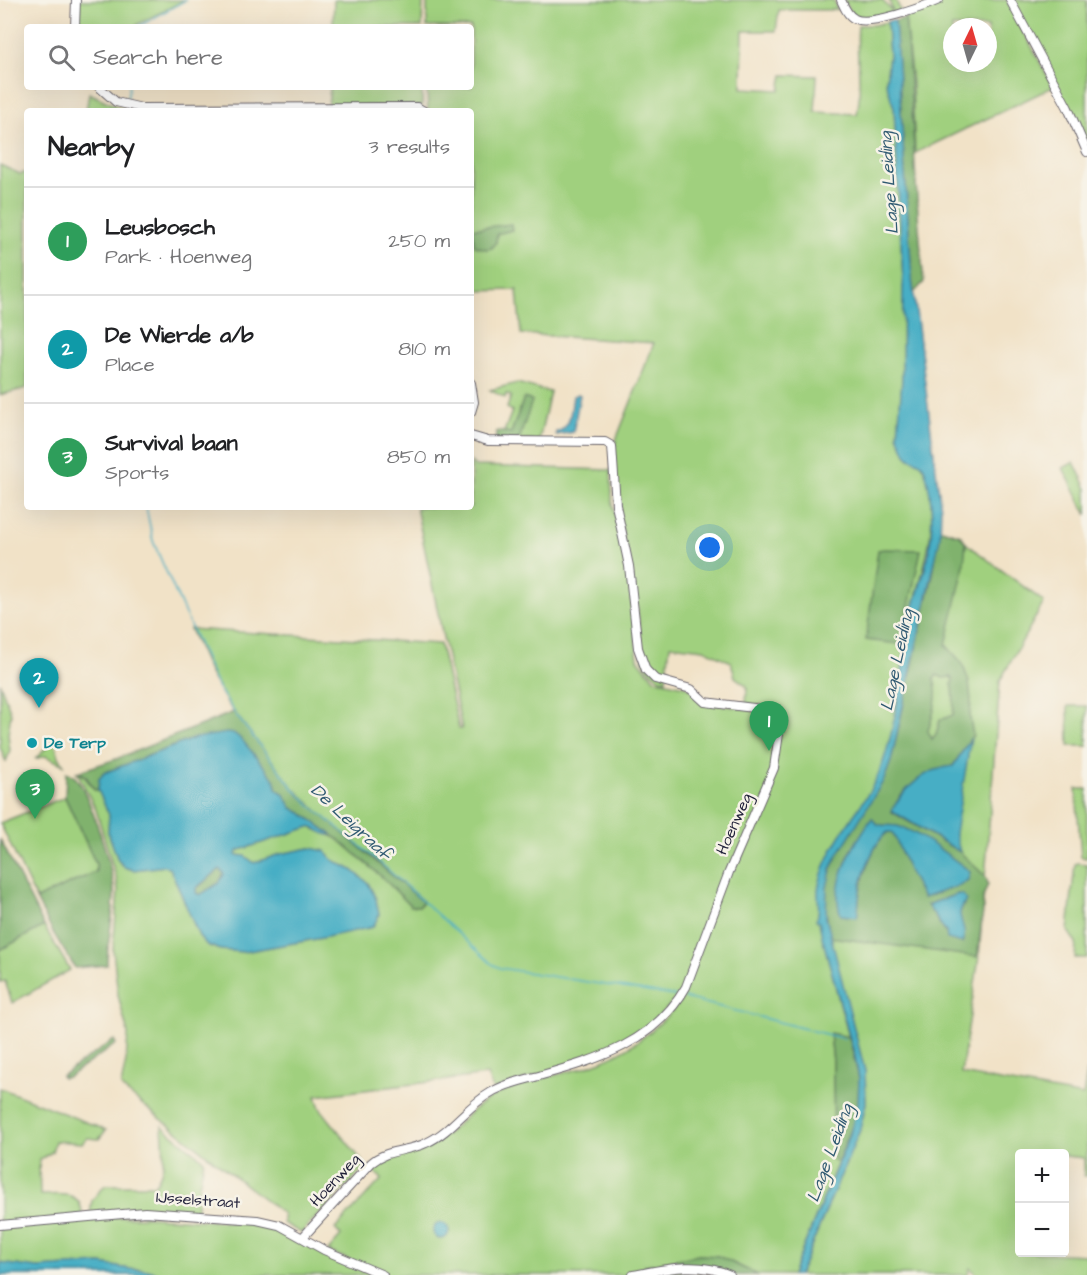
<!DOCTYPE html>
<meta charset="utf-8">
<style>
:root{--surface:#fff;--page:#f2f2f2;--text:#202124;--muted:#757577;--line:#e0e0e0;--accent:#0b8043}
body{margin:0;font-family:"Architects Daughter",sans-serif;background:var(--page);color:var(--text)}
.controls{position:absolute;right:18px;bottom:18px;display:grid;overflow:hidden;border-radius:6px;box-shadow:0 6px 24px #0002}
.controls button{width:54px;height:54px;display:grid;place-items:center;padding:0;border:0;border-bottom:2px solid var(--line);background:var(--surface);color:var(--text);font:30px sans-serif}
.compass{position:absolute;left:943px;top:18px;width:54px;height:54px;border-radius:50%;background:var(--surface);box-shadow:0 6px 24px #0002;rotate:5deg}
.you{position:absolute;left:710px;top:548px;width:21px;height:21px;margin:-15px;border:4px solid #fff;border-radius:50%;background:#1a73e8;box-shadow:0 0 0 9px #1a73e833}
.badge{display:grid;place-items:center;width:39px;height:39px;border-radius:50%;background:var(--accent);color:#fff;font-size:20px;font-weight:700}
.pin{position:absolute;translate:-50% -50px;filter:drop-shadow(0 2px 3px #0008)}
.pin::after{content:'';position:absolute;top:32px;width:21px;height:18px;background:inherit;clip-path:polygon(0 0,100% 0,50% 100%)}
.list{margin:0;padding:0;list-style:none}
h2{display:flex;justify-content:space-between;align-items:center;height:78px;margin:0;padding:0 24px;font-size:26px}
h2 small{font-size:20px;font-weight:400;color:var(--muted)}
.list li{display:grid;grid-template-columns:39px 1fr auto;gap:18px;align-items:center;box-sizing:border-box;height:108px;padding:0 24px;border-top:2px solid var(--line)}
.list b{display:block;font-size:22px;white-space:nowrap}
.list p{margin:0;font-size:20px;white-space:nowrap;color:var(--muted)}
.list em{font-size:20px;font-style:normal;color:var(--muted)}
.icon{flex:none;width:33px;height:33px;fill:none;stroke:currentColor;stroke-width:2;stroke-linecap:round;stroke-linejoin:round}
.map{position:relative;flex:none;width:1087px;height:1275px;overflow:hidden}
.search{position:absolute;background:var(--surface);box-shadow:0 6px 24px #0002;left:24px;top:24px;width:450px;height:66px;display:flex;align-items:center;gap:15px;box-sizing:border-box;padding:0 21px;border-radius:6px;color:var(--muted);font-size:22px}
.panel{position:absolute;background:var(--surface);box-shadow:0 6px 24px #0002;left:24px;top:108px;width:450px;height:402px;border-radius:6px}
.map>svg:first-child{display:block}
.green{fill:#a0d07e;stroke:#61795c;stroke-width:1.5;fill-rule:evenodd}
.forest{fill:#80b26d;stroke:#516a54;stroke-width:1.5;fill-rule:evenodd}
.water{fill:#46aec5;stroke:#346880;stroke-width:1.5;fill-rule:evenodd}
.lines{fill:none;stroke-linecap:round;stroke-linejoin:round}
.stream{stroke:#46aec5;stroke-width:1.5}
.minor-casing{stroke:#6a656c;stroke-width:10}
.minor{stroke:#fff;stroke-width:8}
.culture-dot{fill:#0f9aa8;stroke:#f7f3e8;stroke-width:2}
.labels{text-anchor:middle;dominant-baseline:central;stroke-width:5;stroke-linejoin:round;paint-order:stroke}
.culture-label{font-size:16px;font-weight:bold;fill:#0d838f;stroke:#f7f3e8;text-anchor:start}
.street-label{font-size:16px;fill:#22223b;stroke:#f7f3e8}
.water-label{font-size:18px;font-style:italic;fill:#305a72;stroke:#f7f3e8}
</style>
<div class="map">
<svg width="1087" height="1275" viewBox="0 0 1087 1275">
<rect width="100%" height="100%" fill="#f7f3e8"/>
<filter id="ink" filterUnits="userSpaceOnUse"><feTurbulence type="fractalNoise" baseFrequency=".0167" numOctaves="2"/><feDisplacementMap in="SourceGraphic" scale="12" xChannelSelector="R" yChannelSelector="G"/><feConvolveMatrix kernelMatrix="1 2 1 2 8 2 1 2 1" color-interpolation-filters="sRGB"/></filter>
<filter id="wash" filterUnits="userSpaceOnUse"><feTurbulence type="fractalNoise" baseFrequency=".008" numOctaves="4" result="noise"/><feDisplacementMap in="SourceGraphic" scale="24" xChannelSelector="R" yChannelSelector="G"/><feGaussianBlur stdDeviation="1.35" result="paint"/><feColorMatrix in="noise" values="0 0 0 0 0 0 0 0 0 0 0 0 0 0 0 0 0 1.4 0 .05"/><feComposite in="paint" operator="in"/></filter>
<g filter="url(#wash)">
<rect width="100%" height="100%" fill="#f1e2c7"/>
<g class="green">
<path d="M78,0H185L138,24L136,27H79Z"/>
<path d="M334,0H423L422,27H333Z"/>
<path d="M427,0H834L837,10H779L776,31H743L742,88L780,90L783,75L817,76L815,112L857,114C863,85 855,55 858,25H874L887,22L889,56L886,82L894,108L903,281L902,379L898,435L906,454L910,458L921,463L924,467C943,529 922,563 910,622C905,651 901,680 895,709H903L942,529L961,535L967,544L1044,602L1000,681L979,957L961,1074L1083,1096L1087,1071V1176H1084V1158L1065,1156L1064,1154H1020V1252L1087,1255V1275H978L970,1268L968,1275H799L860,1130L866,1103L865,1071L830,937L822,936L849,1038L830,1034L833,1061L834,1160L838,1162L792,1275H758L718,1256L699,1255L645,1265L647,1272L628,1275H385L328,1251L341,1236L335,1229L382,1179L371,1168C386,1153 412,1155 431,1145C454,1133 469,1108 492,1097C522,1081 556,1076 588,1066C625,1054 657,1030 681,1000L676,999L651,1024L609,1052L493,1090L487,1075L316,1096L320,1108L366,1166L301,1233L283,1223V1214L124,1090L121,1086L126,1061L128,1034L118,995L113,950L118,891L116,877L96,810L77,772C87,776 88,783 95,790H98L109,815L108,832L118,860L124,867L133,870L165,866L170,868L199,936L207,945L221,950L243,952L322,938L373,926L379,915L376,899L368,883L352,870L333,860L325,851L310,848L280,854L254,863L245,856L236,855L237,851L309,827C313,828 334,837 338,839L382,877L411,906H419L423,901L315,809L288,782L228,704L209,672L190,629L440,644L459,729H462L416,507H471V462L475,466L611,470L612,499L630,589L638,659L654,679L689,687L704,703L780,713L781,707L746,704L747,686L735,677L731,662L704,649L670,645L666,680C654,677 648,670 643,659L637,605L616,498L614,445L654,343L521,334L517,290L471,291V234L475,246L486,249L492,247L496,242L497,233L511,230V225L471,229V111H428L427,87H471V27H427Z"/>
<path d="M844,0H882L893,12L889,0H896L901,12L870,19L852,14Z"/>
<path d="M941,0H1007L1053,87L915,153L912,84L905,18L912,12ZM952,27H988V63H952Z"/>
<path d="M1012,0H1087V145Z"/>
<path d="M330,87H422V106H328Z"/>
<path d="M89,93L118,107L138,111H86Z"/>
<path d="M0,165L20,174L27,172V388L0,395Z"/>
<path d="M517,383L550,392L539,441L519,440L524,398L511,433L504,432L512,411L507,408L511,396L506,394L505,398L490,390Z"/>
<path d="M1074,462L1087,489V515L1063,468Z"/>
<path d="M0,683L11,713L8,734L10,751L6,762L0,747Z"/>
<path d="M1068,706H1087V746H1069Z"/>
<path d="M53,736L59,757L64,765L45,756L35,759L49,745Z"/>
<path d="M1076,789H1087V858L1081,857Z"/>
<path d="M65,797L96,864V872L36,899L0,823Z"/>
<path d="M1077,863L1087,864V958H1075L1076,943L1068,931L1075,864Z"/>
<path d="M44,926L70,970L12,1003L5,981L0,982V950Z"/>
<path d="M0,1088L106,1130L99,1139L87,1138L82,1143L55,1141L52,1152L39,1160L40,1195C60,1195 82,1189 82,1216L0,1225Z"/>
<path d="M162,1126L204,1160L197,1196V1213L90,1215L92,1200L105,1185H154C168,1169 163,1147 162,1126Z"/>
<path d="M112,1217H152L245,1223L269,1227L375,1275H163L148,1270L130,1269L101,1264L38,1268L0,1263V1229Z"/>
</g>
<g class="forest">
<path d="M905,18C914,106 914,194 924,282L913,294L895,21Z"/>
<path d="M511,224L512,230L497,234L496,242L492,248L486,249L475,246L471,229Z"/>
<path d="M524,398L532,401L519,440H495L497,431L511,433Z"/>
<path d="M940,529L960,535L966,543L963,572L946,645L962,663L969,682L971,700L970,718L973,735L953,766L933,771L917,781L901,795L892,812L960,852L986,877L988,884L983,897V912L977,957L830,937C827,920 824,903 827,886C835,839 875,804 891,761L933,574ZM937,675L943,678L951,677L953,680L952,684C954,690 954,708 953,715L940,720L936,734L932,739L928,731C933,714 940,696 934,679ZM872,819L878,825L897,826L906,829L967,869L965,883L923,898L909,872L894,835L892,832H888C874,841 863,875 860,892C858,900 859,909 857,916L841,915C841,903 840,889 842,877C845,856 860,836 872,819ZM958,894L963,895L964,904L960,912L962,943L947,935L927,905Z"/>
<path d="M884,549L921,550L902,639L899,644L866,640L878,550Z"/>
<path d="M234,712L299,795L423,902L419,906H411L382,877L338,839L303,814L292,808L283,793L276,789L275,780L266,771L195,738L104,773L99,779L98,790H95L85,775L77,772L116,759Z"/>
<path d="M66,772C67,772 74,776 75,777C89,791 113,870 114,891C114,916 107,940 107,965L75,968L52,931L36,899L96,872V864L65,797Z"/>
<path d="M0,839L44,926L0,950Z"/>
<path d="M220,869L224,873L219,883L200,895L196,893V889Z"/>
<path d="M830,1033L849,1037L859,1079L858,1104L856,1117L838,1162L834,1161L833,1061Z"/>
<path d="M114,1040L116,1044L68,1077L63,1078L61,1076Z"/>
<path d="M699,1255L718,1256L758,1275H734L724,1271L647,1272L645,1266Z"/>
</g>
<g class="water">
<path d="M891,20L895,21L896,35L912,279L941,509L940,538L891,761L884,780L840,851L832,866L827,887L826,917L865,1071L866,1103L860,1130L799,1275H792L849,1137L858,1104L859,1079L855,1057L822,937L819,922L816,920C821,912 817,899 818,889C820,879 823,869 828,859C842,826 870,799 882,765C898,720 901,669 910,622C915,598 924,576 929,552C934,524 932,494 924,467L921,463L910,458L906,454L898,435L902,379L903,281L894,108L886,82L889,56L887,22Z"/>
<path d="M578,394L580,395L573,432L556,435V432C571,429 571,410 573,396Z"/>
<path d="M227,733L235,734L243,741L275,780L276,789L283,793L292,808L303,814L332,835C323,836 318,828 309,827L237,851L236,855L245,856L254,863L280,854L310,848L325,851L333,860L352,870L368,883L376,899L379,915L373,927L322,938L243,952L221,950L207,945L199,936L170,868L165,866L133,870L124,867L118,860L108,832L109,815L98,790L99,779L104,773L195,738ZM220,869L224,874L219,883L200,895L196,893V888Z"/>
<path d="M971,738L955,833L960,852L892,811C899,794 921,773 939,769C944,767 948,767 953,766Z"/>
<path d="M872,818C877,829 888,824 897,826C918,831 949,856 967,869L970,872L968,880L958,886L923,898L909,872L894,835L892,832H888C874,841 862,875 860,892C858,901 859,909 857,917L841,915C829,885 855,842 872,818Z"/>
<path d="M958,894L963,895L966,900C964,905 960,908 960,914C961,924 968,933 962,943L947,939L946,932L927,905Z"/>
<circle cx="441" cy="1231" r="8"/>
<path d="M0,1263L38,1268L101,1264L130,1269L148,1270L163,1275H0Z"/>
</g>
<g class="lines">
<g class="stream">
<path d="M138,27L186,0"/>
<path d="M127,100L129,87"/>
<path d="M146,507L153,541L162,562L217,686L236,715L294,789L311,806L376,859L492,964L500,968L675,996"/>
<path d="M685,998L845,1039"/>
</g>
</g>
</g>
<g filter="url(#ink)">
<g class="lines">
<g class="minor-casing">
<g id="minor">
<path d="M841,0C844,7 848,16 855,19C870,26 923,7 939,0"/>
<path d="M1010,0L1068,108L1087,152"/>
<path d="M75,27L76,0"/>
<path d="M99,87L116,102L142,108L417,107L424,111"/>
<path d="M471,383L474,402L471,412"/>
<path d="M0,1225L145,1212L257,1220L279,1225L324,1250L383,1275"/>
<path d="M303,1237L371,1163C387,1149 407,1152 426,1143C451,1132 467,1106 490,1093C506,1083 525,1080 542,1075C599,1059 655,1042 686,987L729,872L774,768L781,720L778,714L770,710L705,702L691,689L655,679L646,670L638,648L629,566L616,505L612,446L605,442L488,441L471,436"/>
<path d="M633,1275C666,1269 698,1261 730,1275"/>
</g>
</g>
<use href="#minor" class="minor"/>
</g>
</g>
<circle class="culture-dot" cx="32" cy="743" r="6"/>
<g class="labels">
<g class="culture-label">
<text x="44" y="743">De Terp</text>
</g>
<g class="street-label">
<text transform="translate(734 824) rotate(-66)">Hoenweg</text>
<text transform="translate(335 1180) rotate(-47)">Hoenweg</text>
<text transform="translate(198 1200) rotate(4)">IJsselstraat</text>
</g>
<g class="water-label">
<text transform="translate(889 183) rotate(-94)">Lage Leiding</text>
<text transform="translate(897 660) rotate(-78)">Lage Leiding</text>
<text transform="translate(351 822) rotate(43)">De Leigraaf</text>
<text transform="translate(830 1153) rotate(-70)">Lage Leiding</text>
</g>
</g>
</svg>
<div class="controls">
<button>+</button>
<button>−</button>
</div>
<svg class="compass" viewBox="-18 -18 36 36"><path d="M0-13l5 13h-10z" fill="#e53935"/><path d="M0 13l5-13h-10z" fill="#757577"/></svg>
<div class="you"></div>
<div class="pin badge" style="left:769px;top:751px;background:#2e9e5b">1</div>
<div class="pin badge" style="left:39px;top:708px;background:#0f9aa8">2</div>
<div class="pin badge" style="left:35px;top:819px;background:#2e9e5b">3</div>
<div class="search"><svg class="icon" aria-label="search" viewBox="0 0 24 24"><circle cx="10" cy="10" r="6"/><path d="M15 15l6 6"/></svg>Search here</div>
<section class="panel">
<h2>Nearby<small>3 results</small></h2>
<ul class="list">
<li><span class="badge" style="background:#2e9e5b">1</span><div><b>Leusbosch</b><p>Park · Hoenweg</p></div><em>250 m</em></li>
<li><span class="badge" style="background:#0f9aa8">2</span><div><b>De Wierde a/b</b><p>Place</p></div><em>810 m</em></li>
<li><span class="badge" style="background:#2e9e5b">3</span><div><b>Survival baan</b><p>Sports</p></div><em>850 m</em></li>
</ul>
</section>
</div>
